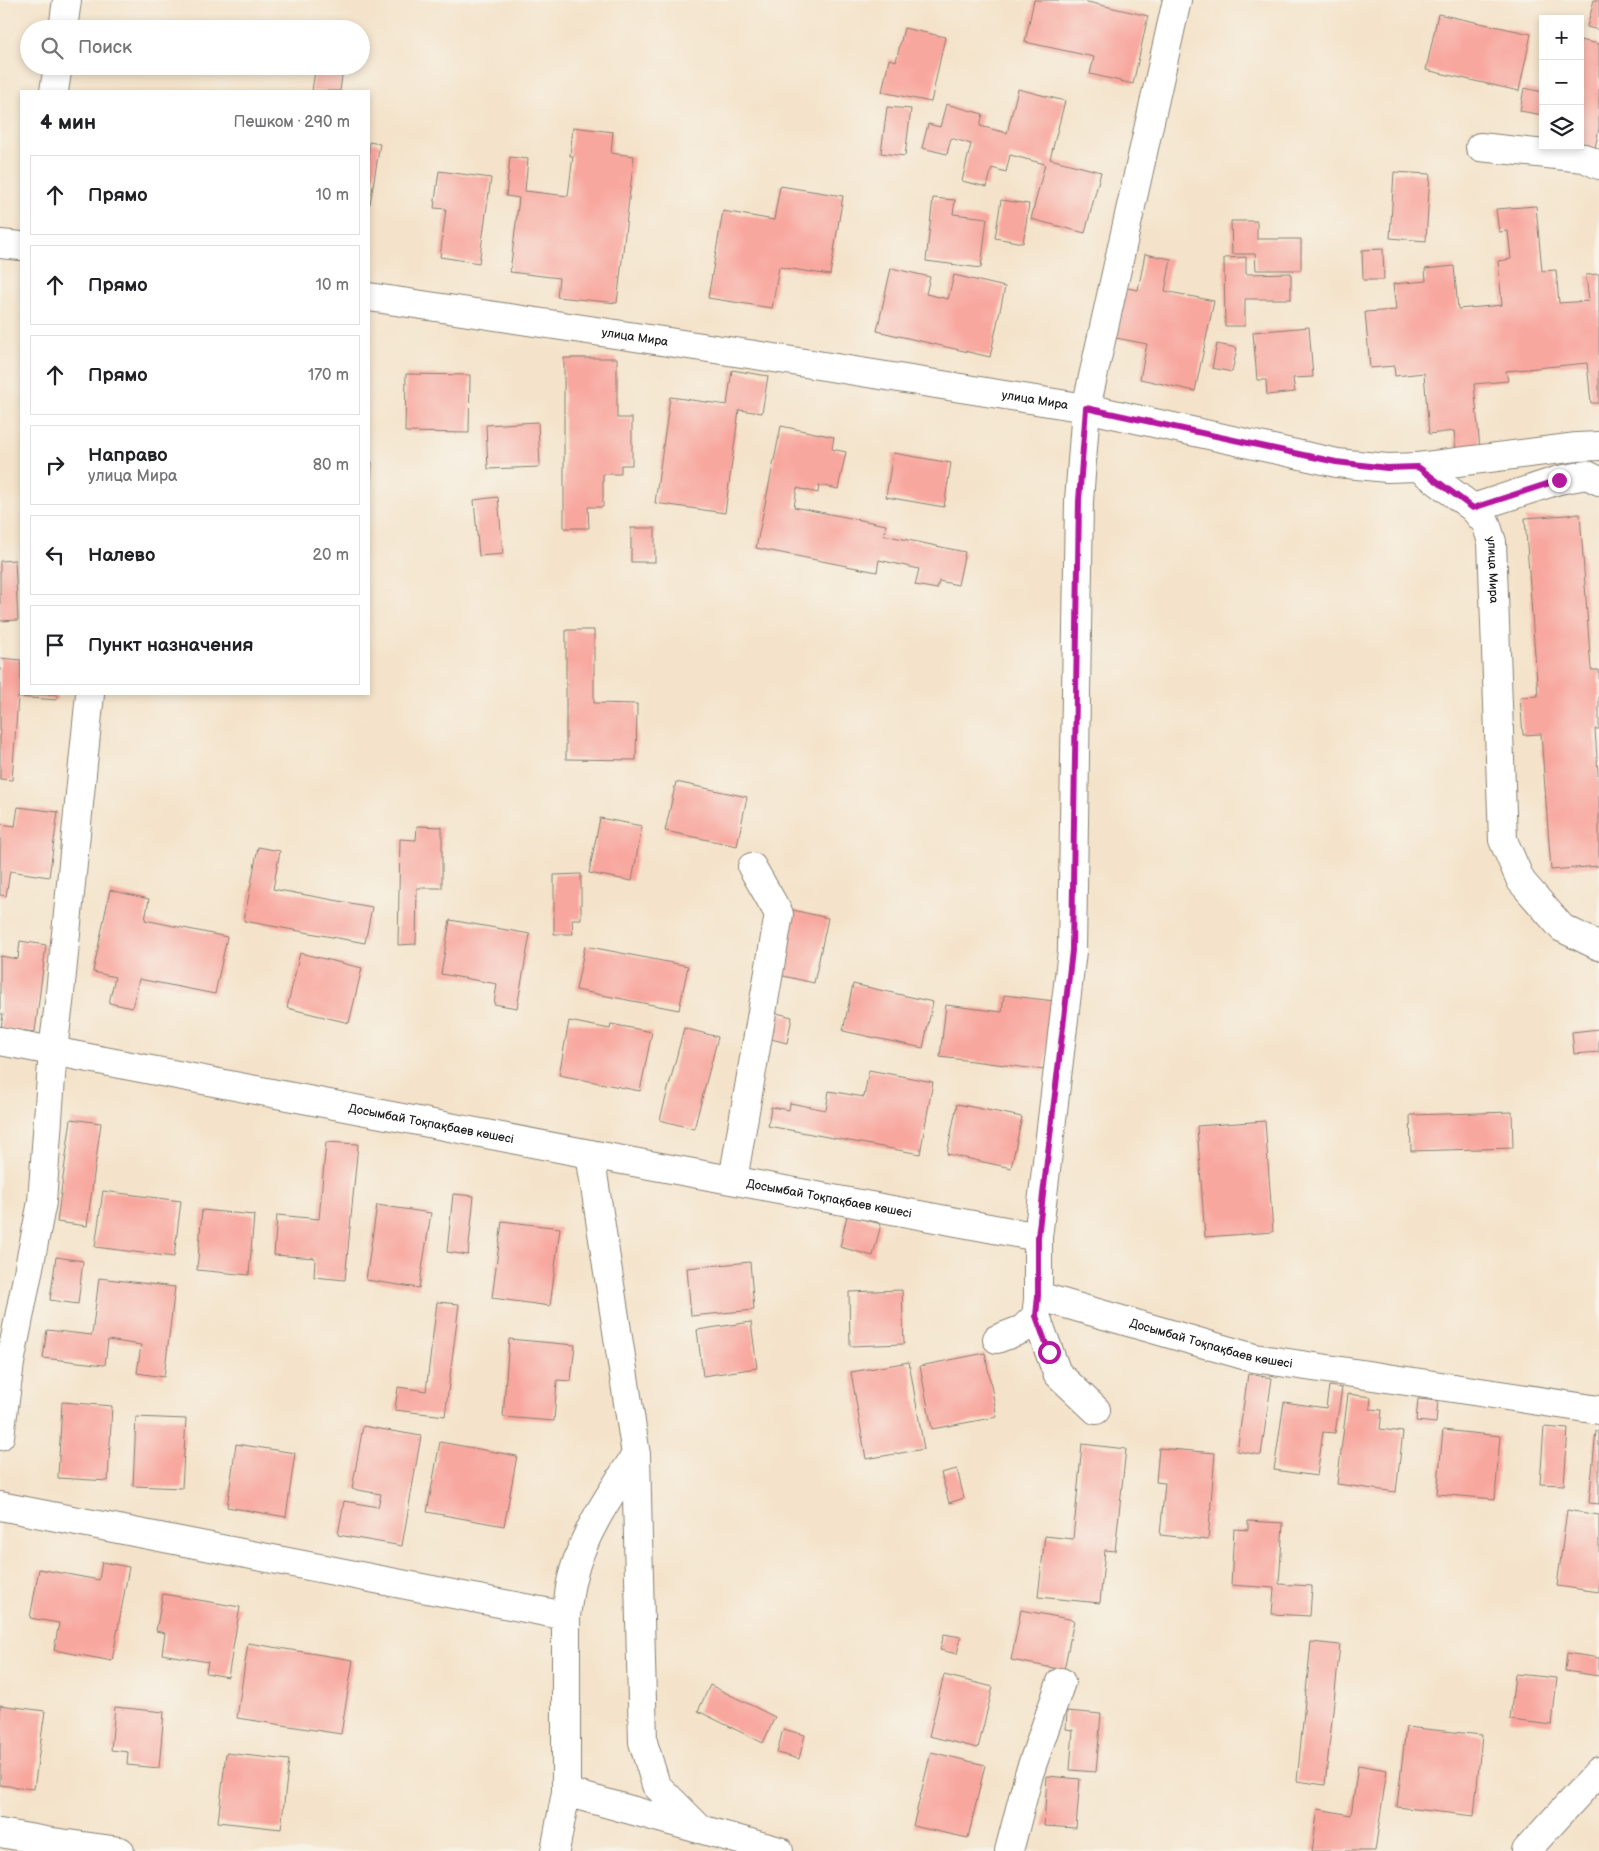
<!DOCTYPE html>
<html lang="ru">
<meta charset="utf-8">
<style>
:root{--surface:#fff;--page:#f2f2f2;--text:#202124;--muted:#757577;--line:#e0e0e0}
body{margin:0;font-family:"Balsamiq Sans",sans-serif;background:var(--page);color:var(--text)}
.controls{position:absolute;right:15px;top:15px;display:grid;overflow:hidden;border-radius:0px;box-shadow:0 2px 8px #0003}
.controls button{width:45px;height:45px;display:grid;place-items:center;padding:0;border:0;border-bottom:1px solid var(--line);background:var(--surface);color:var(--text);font:25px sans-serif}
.stop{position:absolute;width:15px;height:15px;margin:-11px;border:4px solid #b5179e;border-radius:50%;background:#fff}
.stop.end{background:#b5179e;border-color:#fff;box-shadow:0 1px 5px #0008}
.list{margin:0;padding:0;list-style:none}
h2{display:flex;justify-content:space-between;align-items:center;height:65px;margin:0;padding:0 20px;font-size:21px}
h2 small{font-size:16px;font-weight:400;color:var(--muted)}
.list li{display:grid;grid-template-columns:32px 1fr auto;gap:15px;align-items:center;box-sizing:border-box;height:80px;margin:0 10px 10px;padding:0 10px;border:1px solid var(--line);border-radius:0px}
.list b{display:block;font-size:19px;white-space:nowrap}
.list p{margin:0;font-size:16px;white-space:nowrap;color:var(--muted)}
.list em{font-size:16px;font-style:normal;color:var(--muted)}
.icon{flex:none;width:28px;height:28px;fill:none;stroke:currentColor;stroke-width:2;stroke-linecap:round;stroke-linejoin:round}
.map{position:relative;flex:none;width:1599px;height:1851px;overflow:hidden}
.search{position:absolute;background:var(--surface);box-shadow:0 2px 8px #0003;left:20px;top:20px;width:350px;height:55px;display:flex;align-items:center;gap:12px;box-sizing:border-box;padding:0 18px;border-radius:28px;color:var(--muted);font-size:19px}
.panel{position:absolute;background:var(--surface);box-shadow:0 2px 8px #0003;left:20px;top:90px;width:350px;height:605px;border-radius:0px}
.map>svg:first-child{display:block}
.building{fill:#f8a79f}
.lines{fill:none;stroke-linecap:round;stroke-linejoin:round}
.minor-casing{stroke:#888073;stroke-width:30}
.minor{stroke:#fff;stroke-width:28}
.route{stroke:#b5179e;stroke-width:6}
.labels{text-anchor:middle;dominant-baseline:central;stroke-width:4.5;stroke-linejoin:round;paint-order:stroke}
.street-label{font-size:12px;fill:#1c1c1c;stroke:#f7f3e8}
</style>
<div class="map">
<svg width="1599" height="1851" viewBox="0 0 1599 1851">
<rect width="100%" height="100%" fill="#f7f3e8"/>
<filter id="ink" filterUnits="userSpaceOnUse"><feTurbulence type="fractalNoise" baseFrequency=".02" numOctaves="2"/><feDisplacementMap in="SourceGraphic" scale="10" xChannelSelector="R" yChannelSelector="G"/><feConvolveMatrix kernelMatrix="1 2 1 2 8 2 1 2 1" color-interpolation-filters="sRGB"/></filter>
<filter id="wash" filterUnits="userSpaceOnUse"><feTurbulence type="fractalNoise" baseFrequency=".0096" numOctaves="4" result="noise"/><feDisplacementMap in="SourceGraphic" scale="20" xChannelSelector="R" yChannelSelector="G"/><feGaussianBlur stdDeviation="1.12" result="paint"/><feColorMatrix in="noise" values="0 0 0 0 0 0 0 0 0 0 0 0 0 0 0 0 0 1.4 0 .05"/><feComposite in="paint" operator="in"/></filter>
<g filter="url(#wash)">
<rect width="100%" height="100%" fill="#f4e3ca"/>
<g id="blocks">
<g class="building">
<path d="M1034,0H1079L1148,16L1133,84L1090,74L1094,57L1025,42Z"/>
<path d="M1594,0H1599V30L1587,27Z"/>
<path d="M1438,14L1531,34L1519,91L1426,70Z"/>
<path d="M904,28L945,37L931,102L882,92L889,59L896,61Z"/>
<path d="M1580,40L1599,44V128L1594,153L1580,146Z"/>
<path d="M315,71L342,76L340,91H312Z"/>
<path d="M1524,88L1543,92V115L1520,111Z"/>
<path d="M1018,89L1065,101L1050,159L1101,172L1085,233L1031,219L1045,164L1010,155L1006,172L992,168L987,187L962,181L971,144L951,138L947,154L922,148L928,124L940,127L946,104L983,114L980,126L1007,133Z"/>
<path d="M887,107L911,109L905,156L881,153Z"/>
<path d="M573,127L613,132L611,153L634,156L617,303L557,297L559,278L510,272L519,198L506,196L510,157L528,159L525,191L568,196L573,156H570Z"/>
<path d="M369,142L380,144L370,204H369Z"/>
<path d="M439,171L491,178L479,263L440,257L446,209L434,208Z"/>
<path d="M1394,172L1430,174L1426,241L1390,238Z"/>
<path d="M780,186L843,196L830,275L779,267L772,308L708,298L723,211L774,220Z"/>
<path d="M933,198L955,200L953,214L987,218L981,268L926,261Z"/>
<path d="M1001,200L1029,204L1023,243L995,238Z"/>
<path d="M1536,206L1542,271L1556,270L1559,303L1589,301L1586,275L1599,274V403H1591L1587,363L1506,371L1508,381L1474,384L1480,449L1456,451L1454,431L1429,434L1424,373L1395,376L1394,366L1370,368L1365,312L1396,310L1393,284L1426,281L1425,269L1454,266L1458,309L1502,305L1498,261L1511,259L1508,231L1499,232L1496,209Z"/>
<path d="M1231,221H1257V239H1301V270H1256L1255,254H1232Z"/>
<path d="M1383,249L1384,280H1363L1362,250Z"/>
<path d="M1145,254L1171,259L1165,291L1214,301L1195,391L1140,379L1147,344L1116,338L1127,288L1138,290Z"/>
<path d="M1246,257V274L1291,273V299H1245V326H1225L1224,258Z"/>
<path d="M891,268L930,277L926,294L948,299L954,275L1005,287L990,357L877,331Z"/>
<path d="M1309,327L1313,377L1293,378L1295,392L1267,395L1266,380H1257L1253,332Z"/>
<path d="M1217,344L1237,348L1232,372L1212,368Z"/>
<path d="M564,358H617V418H632V465H621V474H603V507H588L589,528H564Z"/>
<path d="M732,370L768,376L762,413L739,410L725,513L655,503L670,397L727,405Z"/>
<path d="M406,374L470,375L469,433L405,432Z"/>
<path d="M538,422L540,467L488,469L486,425Z"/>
<path d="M781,426L834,437L832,449L846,452L838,489L819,485L818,493L797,488L794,507L886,525L884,535L965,552L958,585L939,581L937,589L915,585L919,569L879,560L877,572L756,548Z"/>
<path d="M893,453L951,463L944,507L886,497Z"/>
<path d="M369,462H372L370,491H369Z"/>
<path d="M498,497L503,554L479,556L474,500Z"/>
<path d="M1580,514L1591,670H1599V729H1595L1599,787V866L1551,870L1541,734L1523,735L1520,697L1538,696L1525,518Z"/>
<rect x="631" y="528" width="24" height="34"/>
<path d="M15,560L18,620L0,621V561Z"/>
<path d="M566,630H594V703L637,704L636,760L566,759Z"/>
<path d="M0,658L21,660V694H57V700L18,697L12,780L0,779Z"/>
<path d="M676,782L747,797L737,846L665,831Z"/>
<path d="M18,807L58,812L49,877L10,871L6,896L0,895V824L15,826Z"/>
<path d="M600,818L642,826L632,881L589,873Z"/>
<path d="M417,826L442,827V888H417L416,944L398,945L400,839L416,840Z"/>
<path d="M258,847L280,851L273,889L372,907L365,943L244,921Z"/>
<path d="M581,874V919H572L573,934H554V875Z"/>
<path d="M110,890L149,899L145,920L227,937L215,994L139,979L132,1008L109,1003L115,977L93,972Z"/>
<path d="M793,910L828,918L814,983L779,975Z"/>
<path d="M450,920L530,934L517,1008L494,1004L497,984L441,974Z"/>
<path d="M20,941L46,945L35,1032L1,1028L3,1014H0V956L18,959Z"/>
<path d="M585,946L688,966L679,1010L576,990Z"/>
<path d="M300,953L362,968L349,1023L287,1008Z"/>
<path d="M853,984L933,1002L923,1048L843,1031Z"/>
<path d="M1004,995L1054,1001L1045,1070L940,1057L946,1005L1002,1012Z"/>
<path d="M773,1012L792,1017L787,1043L767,1038Z"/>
<path d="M569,1021L610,1029L611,1024L652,1032L640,1091L559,1075Z"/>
<path d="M684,1028L718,1037L694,1129L660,1120Z"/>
<path d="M1599,1029V1052L1574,1054L1572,1032Z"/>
<path d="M869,1070L933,1082L920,1154L768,1126L771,1107L789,1110L790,1103L826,1110L829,1091L864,1097Z"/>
<path d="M957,1104L1022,1117L1011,1168L947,1154Z"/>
<path d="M1512,1112L1513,1148L1411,1151L1410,1115Z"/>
<path d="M71,1119L101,1123L87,1226L57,1222Z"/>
<path d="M1265,1121L1273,1232L1205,1237L1197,1126Z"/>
<path d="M326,1142L358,1144L345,1280L314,1277L315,1258L274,1255L277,1215L319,1219Z"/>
<path d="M103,1191L181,1201L174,1257L95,1247Z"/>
<path d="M453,1194L474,1196L468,1255L447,1252Z"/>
<path d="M377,1205L431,1213L419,1288L366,1280Z"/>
<path d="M202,1210L254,1215L249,1275L197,1270Z"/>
<path d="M847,1215L881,1224L873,1256L840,1247Z"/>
<path d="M502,1221L560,1228L550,1306L492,1298Z"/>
<path d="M56,1257L83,1261L78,1304L50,1300Z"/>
<path d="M750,1262L754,1310L691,1316L687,1268Z"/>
<path d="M99,1278L175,1287L164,1377L137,1373L141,1345L108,1340L105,1365L43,1358L47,1330L92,1335Z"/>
<path d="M902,1290L904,1344L850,1346L849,1292Z"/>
<path d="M437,1302L459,1304L445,1416L395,1410L398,1387L426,1391Z"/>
<path d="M751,1322L757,1368L703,1376L697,1330Z"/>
<path d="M509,1339L575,1345L571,1381L557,1380L554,1421L503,1417Z"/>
<path d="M985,1353L997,1417L932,1429L920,1366Z"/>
<path d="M909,1362L924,1449L866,1459L851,1372Z"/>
<path d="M1248,1374L1272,1378L1261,1455L1237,1451Z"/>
<path d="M1329,1386L1342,1388L1335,1433L1323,1432L1317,1476L1274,1470L1284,1402L1326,1408Z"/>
<path d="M1348,1394L1371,1397L1370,1409L1382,1410L1380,1429L1403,1432L1396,1492L1337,1484Z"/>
<path d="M1418,1399L1438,1401L1436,1423L1416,1421Z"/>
<path d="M62,1402L112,1406L108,1481L58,1478Z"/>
<path d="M136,1417L186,1419L182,1488L133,1486Z"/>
<path d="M363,1426L421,1436L402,1546L338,1535L344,1501L378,1507L381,1494L352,1489Z"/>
<path d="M1544,1427L1568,1429L1564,1485L1540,1484Z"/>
<path d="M1443,1430L1500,1436L1495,1499L1437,1494Z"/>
<path d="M1596,1431H1599V1504L1589,1503Z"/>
<path d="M440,1442L517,1456L504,1526L427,1512Z"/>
<path d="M236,1444L295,1453L286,1517L227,1507Z"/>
<path d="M1082,1444L1126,1449L1115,1551L1105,1550L1100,1603L1038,1597L1045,1536L1073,1539Z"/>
<path d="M1159,1448L1215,1453L1208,1540L1160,1535L1165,1483L1156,1482Z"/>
<path d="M957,1469L964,1498L949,1503L941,1473Z"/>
<path d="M1567,1510L1599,1515V1592L1557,1586Z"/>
<path d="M1248,1521L1283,1523L1279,1584L1312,1586L1310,1616L1272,1614L1274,1588L1231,1585L1234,1529L1248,1530Z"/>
<path d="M102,1562L129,1567L112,1661L54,1650L59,1623L30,1618L39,1569L99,1580Z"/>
<path d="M163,1594L240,1607L228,1677L206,1673L208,1662L162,1654L165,1633L156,1631Z"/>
<path d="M1021,1610L1074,1620L1064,1670L1011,1660Z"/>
<path d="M944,1634L961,1637L957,1654L940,1650Z"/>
<path d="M1311,1642L1340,1645L1325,1785L1297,1781Z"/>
<path d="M248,1643L353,1660L341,1734L237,1718Z"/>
<path d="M1567,1653L1599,1658V1676L1565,1671Z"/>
<path d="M1515,1674L1557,1678L1552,1725L1510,1720Z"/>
<path d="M944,1675L993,1687L978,1748L929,1736Z"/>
<path d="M710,1685L775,1717L763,1743L698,1711Z"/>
<path d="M0,1705L45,1711L34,1789L0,1785Z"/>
<path d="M115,1707L164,1712L159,1768L127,1765L128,1752L111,1750Z"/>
<path d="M1067,1711L1101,1714L1096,1772L1070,1770L1073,1730L1066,1729Z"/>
<path d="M1406,1727L1482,1735L1474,1816L1397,1807Z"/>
<path d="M783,1729L805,1735L799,1759L777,1753Z"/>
<path d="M931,1752L985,1765L968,1838L913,1826Z"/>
<path d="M226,1753L289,1760L281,1829L218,1822Z"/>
<path d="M1358,1765L1387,1770L1375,1851H1312L1318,1809L1351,1815Z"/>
<path d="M1047,1776L1080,1779L1076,1828L1044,1826Z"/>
</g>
</g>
</g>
<g filter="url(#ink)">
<use href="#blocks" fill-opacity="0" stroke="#888073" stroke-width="1"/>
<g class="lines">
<g class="minor-casing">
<g id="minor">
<path d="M63,29L67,0"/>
<path d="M54,91L58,66"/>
<path d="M1480,147L1584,158L1599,165"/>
<path d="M0,244L21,246"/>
<path id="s1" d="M369,297L755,355L1086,408L1337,463L1387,468L1418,467L1473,508L1486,523L1492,542L1503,840L1521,881L1562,928L1599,946"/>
<path d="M1418,467L1577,447L1599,446"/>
<path d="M1473,508L1559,480L1587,475L1599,481"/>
<path id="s2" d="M0,1041L590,1154L1038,1237V1296L1254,1358L1599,1410"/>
<path d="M590,1154L636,1455L643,1742L656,1785L700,1829L779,1851"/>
<path d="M733,1180L779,914L752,867"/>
<path d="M1038,1237L1072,951L1079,501L1086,408L1177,0"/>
<path d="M1036,1316L1057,1373L1096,1410"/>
<path d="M997,1339L1023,1329L1036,1316L1038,1300"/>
<path d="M0,1436L10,1363L42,1202L53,1050L59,1003L90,694"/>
<path d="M0,1506L566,1616V1792"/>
<path d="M566,1616C568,1603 569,1590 572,1578C583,1533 611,1493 636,1455"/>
<path d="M0,1833L46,1841L120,1851"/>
<path d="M555,1851L566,1792L699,1829"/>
<path d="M1009,1851L1029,1774L1061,1682"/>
<path d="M1526,1851L1599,1771"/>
</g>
</g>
<use href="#minor" class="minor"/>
</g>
</g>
<g class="lines" filter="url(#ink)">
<path class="route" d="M1049,1352L1036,1316L1038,1296V1237L1072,951L1079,501L1086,408L1336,462L1387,468L1418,467L1473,508L1559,480"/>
</g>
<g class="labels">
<g class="street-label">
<text stroke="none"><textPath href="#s1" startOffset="269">улица Мира</textPath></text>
<text stroke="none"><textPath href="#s1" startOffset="674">улица Мира</textPath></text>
<text stroke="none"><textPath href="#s1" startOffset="1200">улица Мира</textPath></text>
<text stroke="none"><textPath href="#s2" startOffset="439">Досымбай Тоқпақбаев көшесі</textPath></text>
<text stroke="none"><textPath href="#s2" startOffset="844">Досымбай Тоқпақбаев көшесі</textPath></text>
<text stroke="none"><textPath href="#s2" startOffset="1295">Досымбай Тоқпақбаев көшесі</textPath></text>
</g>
</g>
</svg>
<div class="controls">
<button>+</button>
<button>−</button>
<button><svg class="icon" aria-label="layers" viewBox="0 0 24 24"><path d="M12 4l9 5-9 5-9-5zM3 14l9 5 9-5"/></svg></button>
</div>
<div class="stop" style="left:1049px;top:1352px"></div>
<div class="stop end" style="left:1559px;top:480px"></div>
<div class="search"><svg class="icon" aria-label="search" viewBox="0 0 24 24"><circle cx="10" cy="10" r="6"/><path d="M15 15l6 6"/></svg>Поиск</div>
<section class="panel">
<h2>4 мин<small>Пешком · 290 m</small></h2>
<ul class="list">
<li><svg class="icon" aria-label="ahead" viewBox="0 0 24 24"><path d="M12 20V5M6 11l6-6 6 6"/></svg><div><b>Прямо</b></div><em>10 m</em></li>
<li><svg class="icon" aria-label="ahead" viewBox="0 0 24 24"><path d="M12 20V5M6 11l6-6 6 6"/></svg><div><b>Прямо</b></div><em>10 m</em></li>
<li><svg class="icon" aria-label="ahead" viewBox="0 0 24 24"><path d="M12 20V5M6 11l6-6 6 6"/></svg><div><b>Прямо</b></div><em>170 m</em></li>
<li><svg class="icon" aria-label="right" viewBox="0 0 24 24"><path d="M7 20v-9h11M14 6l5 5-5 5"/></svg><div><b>Направо</b><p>улица Мира</p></div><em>80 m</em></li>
<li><svg class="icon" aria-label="left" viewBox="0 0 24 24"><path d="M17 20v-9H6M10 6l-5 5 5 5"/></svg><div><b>Налево</b></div><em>20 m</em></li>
<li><svg class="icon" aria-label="arrive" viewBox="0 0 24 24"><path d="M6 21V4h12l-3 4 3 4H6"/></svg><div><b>Пункт назначения</b></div></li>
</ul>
</section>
</div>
